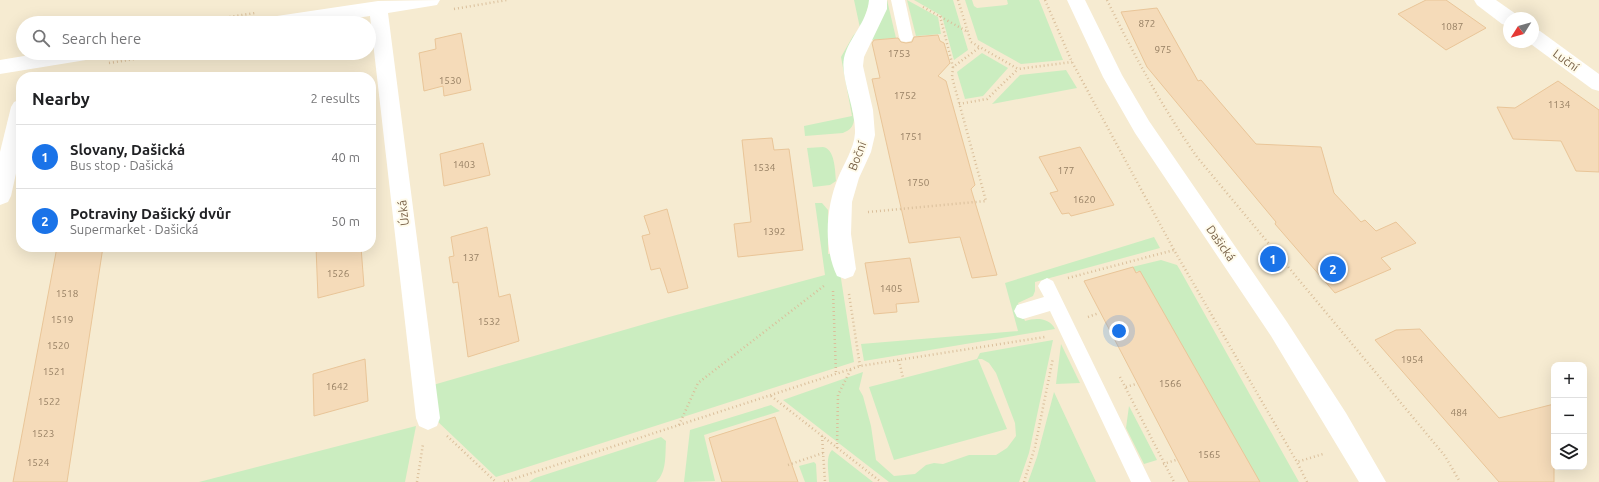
<!DOCTYPE html>
<meta charset="utf-8">
<style>
:root{--surface:#fff;--page:#f2f2f2;--text:#202124;--muted:#757577;--line:#e0e0e0;--accent:#1a73e8}
body{margin:0;font-family:Ubuntu,sans-serif;background:var(--page);color:var(--text)}
.controls{position:absolute;right:12px;bottom:12px;display:grid;overflow:hidden;border-radius:8px;box-shadow:0 4px 16px #0002}
.controls button{width:36px;height:36px;display:grid;place-items:center;padding:0;border:0;border-bottom:1px solid var(--line);background:var(--surface);color:var(--text);font:20px sans-serif}
.compass{position:absolute;left:1503px;top:12px;width:36px;height:36px;border-radius:50%;background:var(--surface);box-shadow:0 4px 16px #0002;rotate:233deg}
.you{position:absolute;left:1119px;top:331px;width:14px;height:14px;margin:-10px;border:3px solid #fff;border-radius:50%;background:#1a73e8;box-shadow:0 0 0 6px #1a73e833}
.badge{display:grid;place-items:center;width:26px;height:26px;border-radius:50%;background:var(--accent);color:#fff;font-size:13px;font-weight:700}
.pin{position:absolute;translate:-50% -50%;border:2px solid #fff;box-shadow:0 1px 4px #0006}
.list{margin:0;padding:0;list-style:none}
h2{display:flex;justify-content:space-between;align-items:center;height:52px;margin:0;padding:0 16px;font-size:17px}
h2 small{font-size:13px;font-weight:400;color:var(--muted)}
.list li{display:grid;grid-template-columns:26px 1fr auto;gap:12px;align-items:center;box-sizing:border-box;height:64px;padding:0 16px;border-top:1px solid var(--line)}
.list b{display:block;font-size:15px;white-space:nowrap}
.list p{margin:0;font-size:13px;white-space:nowrap;color:var(--muted)}
.list em{font-size:13px;font-style:normal;color:var(--muted)}
.icon{flex:none;width:22px;height:22px;fill:none;stroke:currentColor;stroke-width:2;stroke-linecap:round;stroke-linejoin:round}
.map{position:relative;flex:none;width:1599px;height:482px;overflow:hidden}
.search{position:absolute;background:var(--surface);box-shadow:0 4px 16px #0002;left:16px;top:16px;width:360px;height:44px;display:flex;align-items:center;gap:10px;box-sizing:border-box;padding:0 14px;border-radius:22px;color:var(--muted);font-size:15px}
.panel{position:absolute;background:var(--surface);box-shadow:0 4px 16px #0002;left:16px;top:72px;width:360px;height:180px;border-radius:16px}
.map>svg:first-child{display:block}
.residential{fill:#f6ebd1;fill-rule:evenodd}
.green{fill:#cbedc0}
.building{fill:#f5dbb9;stroke:#e9c598}
.lines{fill:none;stroke-linecap:round;stroke-linejoin:round}
.path{stroke:#dabf9b;stroke-width:2.5;stroke-dasharray:1 3;stroke-linecap:butt}
.lane{fill:#fff;fill-rule:evenodd}
.street{fill:#fff;fill-rule:evenodd}
.secondary{fill:#fff;fill-rule:evenodd}
.labels{text-anchor:middle;dominant-baseline:central;stroke-width:4;stroke-linejoin:round;paint-order:stroke}
.number-label{font-size:10px;fill:#978064}
.street-label{font-size:12px;fill:#786147;stroke:#fffbeb}
</style>
<div class="map">
<svg width="1599" height="482" viewBox="0 0 1599 482">
<rect width="100%" height="100%" fill="#fef8e3"/>
<path class="residential" d="M0,0H1599V482H0ZM1509,18H1533V42H1509ZM23,23H369V53H23ZM21,77H371V247H21ZM1554,365H1584V467H1554Z"/>
<g class="green">
<path d="M854,0H869V4L847,77L854,120C853,127 850,130 843,133L805,136L804,126L852,116L841,57L853,36L860,28Z"/>
<path d="M883,0H887L896,38L871,40Z"/>
<path d="M907,0L938,17L941,34L916,36Z"/>
<path d="M914,0H953L968,50L954,60L942,16Z"/>
<path d="M965,0H972L974,6L977,8L1006,5L1008,4L1007,0H1039L1063,60L1021,64L978,40Z"/>
<path d="M982,53L1008,68L983,96L965,99L957,72Z"/>
<path d="M1066,70L1077,88L992,104L1020,75Z"/>
<path d="M823,147C835,149 835,170 836,181L830,185L813,187L807,148Z"/>
<path d="M815,203H822L828,210V254L837,253L854,362L496,477L436,420L433,385L669,317L825,275Z"/>
<path d="M1154,237L1160,248L1035,282V291L1033,296L1018,303L1025,321C1035,318 1049,317 1055,329L864,361L861,344L1018,331L1005,283Z"/>
<path d="M1161,260L1177,265L1180,270L1299,482H1253L1256,477L1139,271L1135,272L1132,267Z"/>
<path d="M1053,340L1029,453L1019,482H889L783,400L863,372L859,389L863,396L871,426L876,460L894,476L915,474L926,465L934,463L943,464L969,455H996L1007,448L1016,436L1015,423L996,373L989,363L982,359H978L1007,429L894,460L869,387L977,359L980,353Z"/>
<path d="M1061,344L1080,383L1056,384Z"/>
<path d="M1054,392L1096,482H1028L1037,457Z"/>
<path d="M771,405L780,411L704,435L715,481L684,482L690,430Z"/>
<path d="M1129,406L1157,460L1144,464L1126,428Z"/>
<path d="M416,426L405,482H199Z"/>
<path d="M661,437L666,441C665,455 667,472 656,482H529L535,478Z"/>
<path d="M832,450L873,482H829C829,472 825,457 832,450Z"/>
<path d="M814,462L816,464L817,482H805L799,466Z"/>
</g>
<g class="building">
<path d="M1426,0H1446L1486,28L1446,50L1398,14Z"/>
<path d="M1157,8L1198,81L1201,80L1256,144L1321,147L1334,193L1361,222L1365,220L1376,231L1396,222L1416,243L1381,258L1391,269L1335,293L1275,224L1276,222L1147,67L1121,12Z"/>
<path d="M461,33L471,90L444,96L443,86L424,91L419,53L436,49L435,39Z"/>
<path d="M938,35L940,41L944,43L950,63L938,76L946,81L975,185L971,189L997,275L972,278L960,237L909,243L872,79L880,78L872,43L874,40L898,38L901,42L906,43L912,42L914,37Z"/>
<path d="M1558,81L1599,110V172L1576,171L1561,141L1513,139L1497,107L1515,108Z"/>
<path d="M772,138L774,150L789,149L803,250L738,257L734,224L751,222L742,140Z"/>
<path d="M483,143L490,175L444,186L440,154Z"/>
<path d="M1080,147L1114,205L1071,216L1069,213L1062,214L1050,193L1058,191L1039,157Z"/>
<path d="M667,209L688,288L668,293L660,268L651,270L642,236L650,234L644,216Z"/>
<path d="M487,227L499,297L510,294L519,341L468,357L458,282L453,283L449,257L454,256L451,237Z"/>
<path d="M57,247H103L67,482H13Z"/>
<path d="M316,247H361L364,286L318,298Z"/>
<path d="M910,258L919,302L896,304L897,312L874,314L865,263Z"/>
<path d="M1133,267L1136,273L1140,271L1260,482H1189L1084,281Z"/>
<path d="M1420,329L1499,418L1554,404V482H1499L1375,340L1396,330Z"/>
<path d="M365,359L368,401L314,416L313,374Z"/>
<path d="M775,417L798,482H722L709,438Z"/>
</g>
<g class="lines">
<g class="path">
<path d="M958,0L971,42L1018,69L1072,62"/>
<path d="M1045,0L1072,62L1174,250L1297,462"/>
<path d="M1107,0C1134,55 1162,107 1197,157L1445,456L1460,482"/>
<path d="M923,7L968,32"/>
<path d="M454,9L507,0"/>
<path d="M940,16L953,67"/>
<path d="M190,23L255,13"/>
<path d="M109,63L174,53"/>
<path d="M959,104L987,99L1018,69"/>
<path d="M868,212L986,201L952,77L953,67L980,47"/>
<path d="M1068,278L1174,250"/>
<path d="M833,291L836,374"/>
<path d="M849,294L860,366"/>
<path d="M1088,317L1099,313"/>
<path d="M899,360L903,378"/>
<path d="M1120,377L1174,482"/>
<path d="M1126,387L1136,384"/>
<path d="M771,396L881,482"/>
<path d="M679,425L698,383L825,285"/>
<path d="M447,436L496,482"/>
<path d="M822,436L825,482"/>
<path d="M837,448L838,395L851,369"/>
<path d="M1163,464L1176,460"/>
<path d="M788,465L823,453"/>
<path d="M417,482L423,444"/>
<path d="M504,482L860,366L1045,337"/>
<path d="M1024,482L1035,447L1053,358"/>
<path d="M1307,482L1297,462L1323,454"/>
</g>
<g class="lane">
<path d="M891,0H905L913,37L911,41L906,42L901,41L899,37Z"/>
<path d="M1047,278L1053,281L1151,482H1131L1050,311L1023,319L1017,317L1014,311L1017,305L1044,297L1038,286L1041,281Z"/>
</g>
<g class="street">
<path d="M440,0L437,5L431,6L388,13L440,418L437,426L428,430L419,426L416,418L370,16L321,23H268L270,18L277,16L378,1Z"/>
<path d="M869,0H887V9L864,57L863,66L873,110L875,135L871,152L859,178L852,202L851,234L856,269L853,276L845,279L837,276C823,247 826,207 838,178C844,163 854,149 855,133C856,109 840,78 844,58C849,37 867,23 869,0Z"/>
<path d="M1474,0H1496L1516,14L1518,18H1509V26L1502,24L1477,5Z"/>
<path d="M1533,29L1540,31L1599,74V91L1592,89L1528,42H1533Z"/>
<path d="M42,53H96L93,58L86,60L0,74V60Z"/>
<path d="M21,99V151L11,196L8,202L0,205V152L11,107L14,102Z"/>
</g>
<path class="secondary" d="M1067,0H1085L1122,75L1149,121L1287,322L1346,413L1386,482H1359L1271,336L1135,133L1103,77Z"/>
</g>
<g class="labels">
<g class="number-label">
<text x="1147" y="23">872</text>
<text x="1452" y="26">1087</text>
<text x="1163" y="49">975</text>
<text x="899" y="53">1753</text>
<text x="450" y="80">1530</text>
<text x="905" y="95">1752</text>
<text x="1559" y="104">1134</text>
<text x="911" y="136">1751</text>
<text x="464" y="164">1403</text>
<text x="764" y="167">1534</text>
<text x="1066" y="170">177</text>
<text x="918" y="182">1750</text>
<text x="1084" y="199">1620</text>
<text x="774" y="231">1392</text>
<text x="471" y="257">137</text>
<text x="338" y="273">1526</text>
<text x="891" y="288">1405</text>
<text x="67" y="293">1518</text>
<text x="62" y="319">1519</text>
<text x="489" y="321">1532</text>
<text x="58" y="345">1520</text>
<text x="1412" y="359">1954</text>
<text x="54" y="371">1521</text>
<text x="1170" y="383">1566</text>
<text x="337" y="386">1642</text>
<text x="49" y="401">1522</text>
<text x="1459" y="412">484</text>
<text x="43" y="433">1523</text>
<text x="1209" y="454">1565</text>
<text x="38" y="462">1524</text>
</g>
<g class="street-label">
<text transform="translate(1566 60) rotate(36)">Luční</text>
<text transform="translate(857 156) rotate(-69)">Boční</text>
<text transform="translate(403 213) rotate(-97)">Úzká</text>
<text transform="translate(1221 243) rotate(55)">Dašická</text>
</g>
</g>
</svg>
<div class="controls">
<button>+</button>
<button>−</button>
<button><svg class="icon" aria-label="layers" viewBox="0 0 24 24"><path d="M12 4l9 5-9 5-9-5zM3 14l9 5 9-5"/></svg></button>
</div>
<svg class="compass" viewBox="-18 -18 36 36"><path d="M0-13l5 13h-10z" fill="#e53935"/><path d="M0 13l5-13h-10z" fill="#757577"/></svg>
<div class="you"></div>
<div class="pin badge" style="left:1273px;top:259px">1</div>
<div class="pin badge" style="left:1333px;top:269px">2</div>
<div class="search"><svg class="icon" aria-label="search" viewBox="0 0 24 24"><circle cx="10" cy="10" r="6"/><path d="M15 15l6 6"/></svg>Search here</div>
<section class="panel">
<h2>Nearby<small>2 results</small></h2>
<ul class="list">
<li><span class="badge">1</span><div><b>Slovany, Dašická</b><p>Bus stop · Dašická</p></div><em>40 m</em></li>
<li><span class="badge">2</span><div><b>Potraviny Dašický dvůr</b><p>Supermarket · Dašická</p></div><em>50 m</em></li>
</ul>
</section>
</div>
